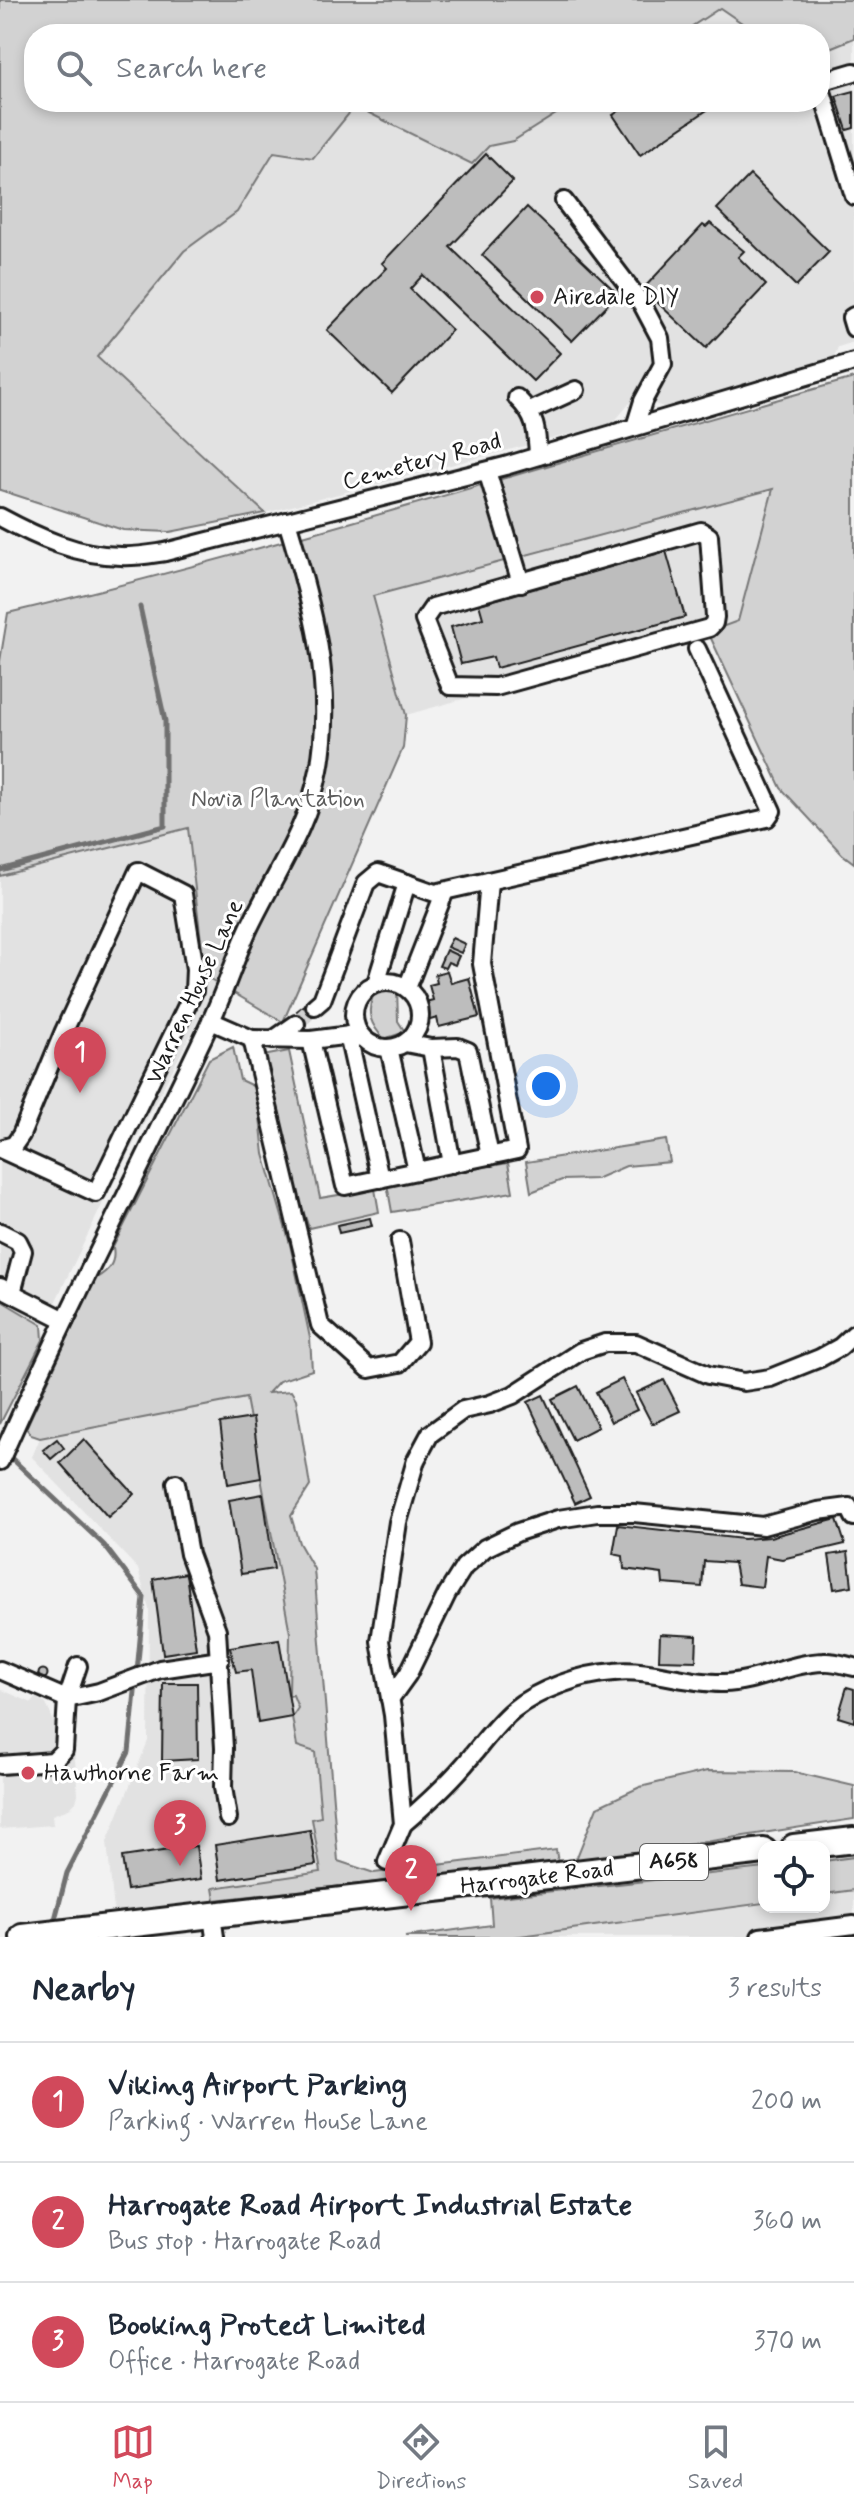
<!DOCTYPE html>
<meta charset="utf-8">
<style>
:root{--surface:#fff;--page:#f2f2f3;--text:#1f2937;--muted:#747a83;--line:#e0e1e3;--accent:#d1495b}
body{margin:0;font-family:Mynerve,sans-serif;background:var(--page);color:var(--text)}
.controls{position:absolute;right:24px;bottom:24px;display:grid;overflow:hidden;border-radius:16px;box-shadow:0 4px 12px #0003}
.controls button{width:72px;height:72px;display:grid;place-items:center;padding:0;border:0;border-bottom:2px solid var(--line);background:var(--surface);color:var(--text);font:40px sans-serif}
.you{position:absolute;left:546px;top:1086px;width:28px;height:28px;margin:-20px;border:6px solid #fff;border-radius:50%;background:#1a73e8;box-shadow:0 0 0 12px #1a73e833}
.badge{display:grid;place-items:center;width:52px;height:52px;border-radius:50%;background:var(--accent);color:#fff;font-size:26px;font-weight:700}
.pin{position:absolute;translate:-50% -66px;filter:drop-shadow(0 2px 4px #0008)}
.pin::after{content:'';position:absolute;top:42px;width:28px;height:24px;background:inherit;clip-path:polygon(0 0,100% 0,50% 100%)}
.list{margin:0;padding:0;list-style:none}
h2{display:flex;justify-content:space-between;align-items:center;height:104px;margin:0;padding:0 32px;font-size:34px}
h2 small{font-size:26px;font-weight:400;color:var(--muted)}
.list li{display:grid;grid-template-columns:52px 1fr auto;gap:24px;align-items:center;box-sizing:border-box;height:120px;padding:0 32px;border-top:2px solid var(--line)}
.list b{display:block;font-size:30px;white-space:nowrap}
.list p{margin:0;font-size:26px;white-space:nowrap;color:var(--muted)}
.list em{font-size:26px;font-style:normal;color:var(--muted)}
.icon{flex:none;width:44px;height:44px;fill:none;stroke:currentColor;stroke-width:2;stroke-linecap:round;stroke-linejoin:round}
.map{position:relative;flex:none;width:854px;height:1937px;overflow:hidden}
.search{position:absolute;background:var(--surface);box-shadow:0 4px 12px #0003;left:24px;right:24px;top:24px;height:88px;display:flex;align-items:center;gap:20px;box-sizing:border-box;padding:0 28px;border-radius:32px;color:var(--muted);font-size:30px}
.sheet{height:464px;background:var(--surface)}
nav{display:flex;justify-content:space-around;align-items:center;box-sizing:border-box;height:112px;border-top:2px solid var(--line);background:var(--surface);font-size:22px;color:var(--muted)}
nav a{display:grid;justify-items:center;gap:4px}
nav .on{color:var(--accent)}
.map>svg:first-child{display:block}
.built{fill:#e2e2e2}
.green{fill:#d2d2d2;stroke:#777;stroke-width:2}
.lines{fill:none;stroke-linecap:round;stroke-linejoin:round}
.stream{stroke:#707070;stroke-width:5}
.building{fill:#bdbdbd;stroke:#1c1c1c;stroke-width:2}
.minor-tunnel{stroke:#d2d2d2;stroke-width:16;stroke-dasharray:16 8;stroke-linecap:butt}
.minor-casing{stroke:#1c1c1c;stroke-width:22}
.highway-casing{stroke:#1c1c1c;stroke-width:30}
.minor{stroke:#fff;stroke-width:16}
.highway{stroke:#fff;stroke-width:24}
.poi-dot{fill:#d1495b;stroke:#fff;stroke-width:3}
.labels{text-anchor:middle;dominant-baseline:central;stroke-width:6;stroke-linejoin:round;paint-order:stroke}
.shield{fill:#fff;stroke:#606060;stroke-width:2}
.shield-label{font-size:22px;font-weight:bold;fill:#1c1c1c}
.poi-label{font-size:24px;fill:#1c1c1c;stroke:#fff;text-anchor:start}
.street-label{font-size:24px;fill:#1c1c1c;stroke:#fff}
.park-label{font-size:24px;fill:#5c5c5c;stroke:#fff}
</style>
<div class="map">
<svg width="854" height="1937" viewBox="0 0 854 1937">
<rect width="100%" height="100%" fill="#f2f2f2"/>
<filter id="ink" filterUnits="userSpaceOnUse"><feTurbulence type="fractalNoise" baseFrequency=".0125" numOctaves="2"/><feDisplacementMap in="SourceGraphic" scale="16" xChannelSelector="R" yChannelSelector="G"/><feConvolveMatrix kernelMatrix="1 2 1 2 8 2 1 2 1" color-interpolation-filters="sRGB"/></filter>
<g filter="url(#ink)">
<g class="built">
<path d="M720,8L758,34H680Z"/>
<path d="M854,38V342L838,347L833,360L666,408L635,397L613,423L265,513L97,358L184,251L237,212L274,152L313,157L355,105L472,164L489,146L513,141L575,102H820V52Z"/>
<path d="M774,489L738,622L406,715L373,596Z"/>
<path d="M188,828L205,976L217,984L103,1203L37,1340L0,1400V876Z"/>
<path d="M267,1394L340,1886L114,1911L107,1842L148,1741L149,1609L138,1569L32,1457L40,1438Z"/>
<path d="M0,1689L32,1703L36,1698L46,1704L56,1726H72L78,1794L76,1802L69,1809L52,1815L53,1825L0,1829Z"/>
<path d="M854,1879V1937H405L764,1890V1907H824V1883Z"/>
</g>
<g class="green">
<path d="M0,0H854V38L820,52V34H758L720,8L680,34H34V102H575L513,141L489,146L472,164L355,106L313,158L274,152L237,212L184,251L97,357L265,513L170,532L123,530L0,490Z"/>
<path d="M854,378V863L842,854L781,788L708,632L738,621L773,489L373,596L406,715L403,748L283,1022L205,976L188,828L0,876V661L8,613C293,545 572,456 854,378Z"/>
<path d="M392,985L397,987L398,1021L405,1032L384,1039C371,1025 366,1014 373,996Z"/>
<path d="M233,1047L240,1080L257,1088L264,1154L290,1244L310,1338L312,1370L279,1381L268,1393L291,1391L296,1399L310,1486L291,1516L299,1543L314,1569L338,1861L374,1873L556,1850L558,1862L215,1900L213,1888L321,1872L312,1819L321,1817L315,1752L297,1746L292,1717L298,1708L293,1695L289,1696L290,1633L246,1398L40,1438L31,1435L26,1428L95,1279C108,1271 116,1264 113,1247L209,1059Z"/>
<path d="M289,1051L320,1198L375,1189L379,1212L309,1228L289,1169L263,1056Z"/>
<path d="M666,1140L670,1162L626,1166L596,1179L562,1180L531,1192L526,1162Z"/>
<path d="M508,1163L513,1192L392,1212L387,1184Z"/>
<path d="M0,1300L42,1325L43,1340L0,1424Z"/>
<path d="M707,1771L794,1772L854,1786V1819L575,1862L597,1807L640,1787Z"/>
<path d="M854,1857V1890L824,1894V1861Z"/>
<path d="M764,1868V1903L513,1937H405L492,1925L490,1898Z"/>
</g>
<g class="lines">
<g class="stream">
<path d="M0,870L165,826V721L140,607"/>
<path d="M7,1454L104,1545L144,1597L137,1672"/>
<path d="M53,1927L67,1873L129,1752L136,1682"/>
</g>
</g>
<g class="building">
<path d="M854,91V128L847,130L836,96Z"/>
<path d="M632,102H719L640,155L613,115Z"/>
<path d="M486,154L513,181L450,247L560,353L533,381L423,275L410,289L452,330L392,393L327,330L387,268L382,263Z"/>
<path d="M750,175L829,252L796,286L717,209Z"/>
<path d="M527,207L618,294L572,341L482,255Z"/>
<path d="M710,223L744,251L738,257L766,285L706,348L643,289L703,225L706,227Z"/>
<path d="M666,551L685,617L496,668L493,657L461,664L451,627L483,618L479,604Z"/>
<path d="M452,938L465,944L461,953L447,947Z"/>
<path d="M446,950L459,956L455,965L448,962L445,968L439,966Z"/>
<path d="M447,971L451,983L469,978L479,1017L439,1027L437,1018L427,1021L422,1003L433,1000L429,985L437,983L435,974Z"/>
<path d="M310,1001L319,1012L305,1022L297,1011Z"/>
<path d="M370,1218L372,1226L339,1233L337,1225Z"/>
<path d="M622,1379L637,1410L611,1422L596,1392Z"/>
<path d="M664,1380L680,1411L652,1424L636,1393Z"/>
<path d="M578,1386L598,1427L573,1440L552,1399Z"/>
<path d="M543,1395L590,1496L575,1503L528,1402Z"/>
<path d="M253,1418L261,1478L228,1484L220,1423Z"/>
<path d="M57,1439L64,1448L51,1459L43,1450Z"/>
<path d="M84,1439L134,1494L108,1517L60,1463Z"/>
<path d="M263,1494L274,1569L241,1574L229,1500Z"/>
<path d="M837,1519L845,1544L782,1559L766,1556L762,1587L738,1584L734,1563L704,1561L702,1587L663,1584L662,1574L624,1569L623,1556L613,1554L618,1525L743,1539L770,1537Z"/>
<path d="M848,1552L852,1586L834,1589L829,1555Z"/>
<path d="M186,1573L196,1649L163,1654L153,1579Z"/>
<path d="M660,1634L697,1636L696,1661L659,1660Z"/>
<path d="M279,1639L292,1717L258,1723L251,1670L236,1672L230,1647Z"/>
<circle cx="43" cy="1674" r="4.5"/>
<path d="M163,1683H197L198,1759L162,1761Z"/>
<path d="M847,1687L854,1689V1722L838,1717Z"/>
<path d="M310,1830L316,1865L220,1880L215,1845Z"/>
<path d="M196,1846L201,1879L127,1890L122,1857Z"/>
</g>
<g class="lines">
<path class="minor-tunnel" d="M296,1024L315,1006"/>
<g class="minor-casing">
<g id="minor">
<path d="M820,82L854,72"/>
<path d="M820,85L854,196"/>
<path d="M564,201L642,304L660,338L663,364L643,401L635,427"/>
<path d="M854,316L851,318L854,328"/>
<path d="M517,398C536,416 537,431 538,456"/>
<path d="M530,411L576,390"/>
<path d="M487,471L521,583"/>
<path d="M0,517C37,537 78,556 121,556C135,557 151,554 165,552L505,466L854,362"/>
<path d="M701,531L709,536L715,617L714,623L709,628L496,687L450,686L424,620L433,607Z"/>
<circle cx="387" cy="1015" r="33"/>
<path d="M376,983L407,883"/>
<path d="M407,988L445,891"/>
<path d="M315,1006L322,1000L366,883L378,873L435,893L767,818L772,811L697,649"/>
<path d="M211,1021L252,1039L320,1325L369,1369L400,1363L418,1342L400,1241"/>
<path d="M348,1035L380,1179"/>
<path d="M252,1039L311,1040L358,1034"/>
<path d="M273,1040L296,1024"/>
<path d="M311,1040L345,1186L517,1150L482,964L489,881"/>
<path d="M405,1043L431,1048L458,1047L468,1051L490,1156"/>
<path d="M389,1048L417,1171"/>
<path d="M431,1048L452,1164"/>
<path d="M0,1149L14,1145L21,1135L64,1031L138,871L183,894L195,969L194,991L96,1193L0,1149"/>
<path d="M0,1232L18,1241L23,1251L12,1293"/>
<path d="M0,1287L65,1320"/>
<path d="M0,1461C65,1313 140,1171 209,1025C224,994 234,961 248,930C273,877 308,828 319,770C335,685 312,603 287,521"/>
<path d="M176,1483L189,1554L217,1630L224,1748L223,1787L228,1818"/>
<path d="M0,1670L67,1699L99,1692L160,1669L220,1660"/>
<path d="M390,1699L408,1674L447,1594L464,1567L485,1548L518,1532L558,1519L597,1513H634L763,1526L818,1511L849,1507L854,1517"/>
<path d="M0,1765L53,1761L64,1750L67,1699L78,1666"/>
<path d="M403,1824C425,1805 445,1787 464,1765C480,1747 494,1726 513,1710C539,1689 582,1674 614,1672C651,1668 687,1684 723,1683C758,1682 789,1663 824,1662C834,1661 844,1665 854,1667"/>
<path d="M387,1862L403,1824L393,1715L380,1641L398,1522L416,1460L430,1434L463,1410L490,1404L513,1395L581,1351L605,1343H636L708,1375L744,1382L770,1378L820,1358L840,1347L854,1334"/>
<path d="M212,1916L215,1937"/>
<path d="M760,1937L854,1925"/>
</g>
</g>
<g class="highway-casing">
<g id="highway">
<path d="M794,1847L854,1840"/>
<path d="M23,1937L764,1851"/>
</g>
</g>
<use href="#minor" class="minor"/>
<use href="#highway" class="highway"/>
</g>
</g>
<g class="poi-dot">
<circle cx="537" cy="297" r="8"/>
<circle cx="28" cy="1773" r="8"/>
</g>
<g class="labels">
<rect class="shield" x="640" y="1844" width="68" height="36" rx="6"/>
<g class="shield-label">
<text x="674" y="1862">A658</text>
</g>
<g class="poi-label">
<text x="553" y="297">Airedale DIY</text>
<text x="44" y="1773">Hawthorne Farm</text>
</g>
<g class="street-label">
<text transform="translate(422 462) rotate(-15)">Cemetery Road</text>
<text transform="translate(195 992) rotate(-65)">Warren House Lane</text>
<text transform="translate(537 1878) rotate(-7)">Harrogate Road</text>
</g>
<g class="park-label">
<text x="278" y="799">Novia Plantation</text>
</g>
</g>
</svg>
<div class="controls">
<button><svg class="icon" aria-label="locate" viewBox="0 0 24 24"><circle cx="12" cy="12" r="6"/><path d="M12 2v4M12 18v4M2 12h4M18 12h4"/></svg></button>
</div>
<div class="you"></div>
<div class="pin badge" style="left:80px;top:1093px">1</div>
<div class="pin badge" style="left:411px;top:1911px">2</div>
<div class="pin badge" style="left:180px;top:1866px">3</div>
<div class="search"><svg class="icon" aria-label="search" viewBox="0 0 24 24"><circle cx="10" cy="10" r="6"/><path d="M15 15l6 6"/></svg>Search here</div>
</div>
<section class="sheet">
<h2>Nearby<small>3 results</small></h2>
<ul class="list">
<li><span class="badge">1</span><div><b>Viking Airport Parking</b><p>Parking · Warren House Lane</p></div><em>200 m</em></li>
<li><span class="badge">2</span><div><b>Harrogate Road Airport Industrial Estate</b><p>Bus stop · Harrogate Road</p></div><em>360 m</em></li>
<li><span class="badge">3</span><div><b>Booking Protect Limited</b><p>Office · Harrogate Road</p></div><em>370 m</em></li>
</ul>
</section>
<nav>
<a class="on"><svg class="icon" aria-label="map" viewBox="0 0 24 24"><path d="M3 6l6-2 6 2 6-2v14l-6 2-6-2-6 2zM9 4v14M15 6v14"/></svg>Map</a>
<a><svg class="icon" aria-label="directions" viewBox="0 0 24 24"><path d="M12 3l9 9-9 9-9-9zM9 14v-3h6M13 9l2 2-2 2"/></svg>Directions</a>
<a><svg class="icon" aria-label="saved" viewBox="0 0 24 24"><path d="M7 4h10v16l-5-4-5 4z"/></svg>Saved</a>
</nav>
